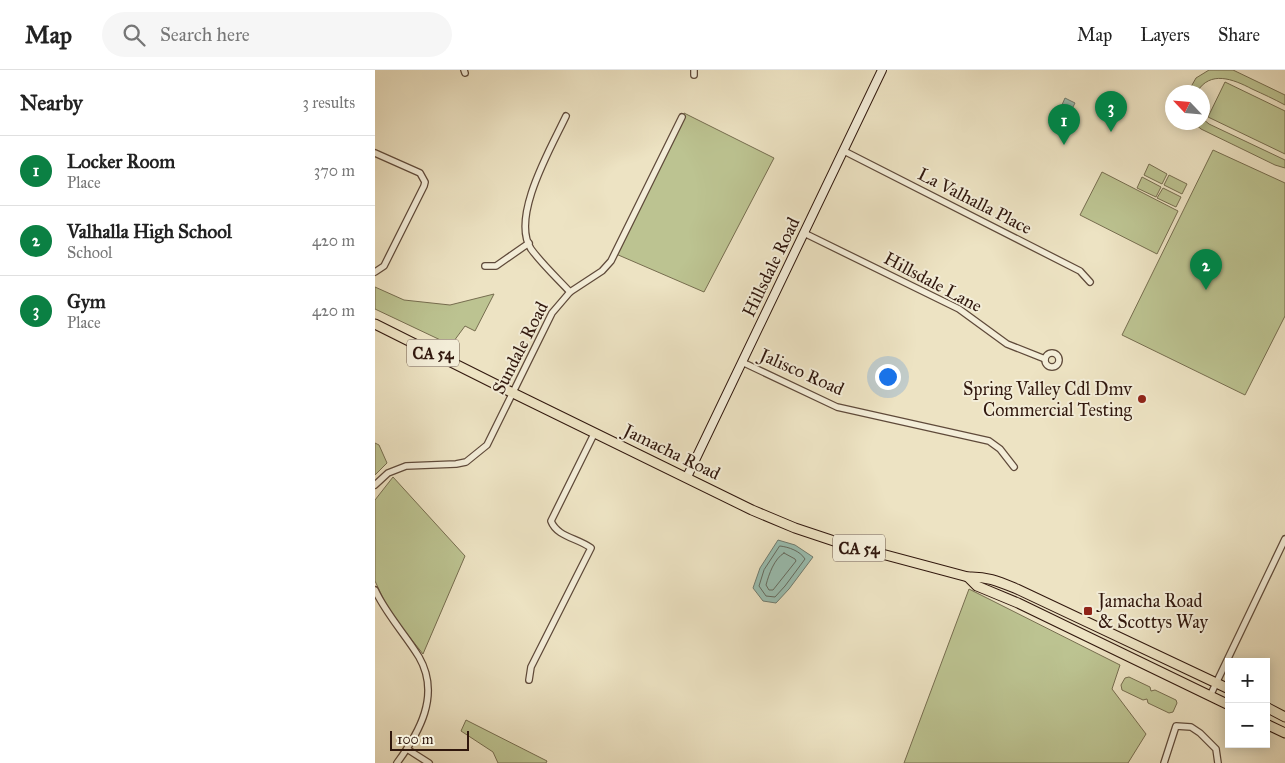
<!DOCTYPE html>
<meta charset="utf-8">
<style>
:root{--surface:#fff;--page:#f6f6f6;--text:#222;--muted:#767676;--line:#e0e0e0;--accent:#0b8043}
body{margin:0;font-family:"IM FELL Great Primer",serif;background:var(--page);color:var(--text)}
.controls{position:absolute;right:15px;bottom:15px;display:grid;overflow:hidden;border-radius:0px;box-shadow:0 2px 12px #0003}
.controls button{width:45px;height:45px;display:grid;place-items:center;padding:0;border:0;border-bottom:1px solid var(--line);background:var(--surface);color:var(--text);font:25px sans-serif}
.compass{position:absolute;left:790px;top:15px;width:45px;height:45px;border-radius:50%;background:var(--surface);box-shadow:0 2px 12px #0003;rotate:296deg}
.scale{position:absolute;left:15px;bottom:12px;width:79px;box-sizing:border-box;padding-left:5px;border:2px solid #30170d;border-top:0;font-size:14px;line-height:18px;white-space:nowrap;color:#30170d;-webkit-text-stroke:4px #f3edd8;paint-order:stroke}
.you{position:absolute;left:512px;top:306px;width:18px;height:18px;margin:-12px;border:4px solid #fff;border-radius:50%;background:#1a73e8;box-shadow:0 0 0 8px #1a73e833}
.badge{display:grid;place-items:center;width:32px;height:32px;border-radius:50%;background:var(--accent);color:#fff;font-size:16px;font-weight:700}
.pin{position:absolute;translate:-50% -41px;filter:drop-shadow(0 1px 2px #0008)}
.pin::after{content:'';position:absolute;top:26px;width:18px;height:15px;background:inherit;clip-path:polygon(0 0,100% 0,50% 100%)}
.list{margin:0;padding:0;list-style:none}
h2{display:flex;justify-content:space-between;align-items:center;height:65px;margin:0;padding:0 20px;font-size:21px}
h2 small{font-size:16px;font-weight:400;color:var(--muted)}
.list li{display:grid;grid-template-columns:32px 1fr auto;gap:15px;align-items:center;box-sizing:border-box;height:70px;padding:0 20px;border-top:1px solid var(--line)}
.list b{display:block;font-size:19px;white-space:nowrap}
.list p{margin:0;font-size:16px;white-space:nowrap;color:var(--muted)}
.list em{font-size:16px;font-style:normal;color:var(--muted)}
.icon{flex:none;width:28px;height:28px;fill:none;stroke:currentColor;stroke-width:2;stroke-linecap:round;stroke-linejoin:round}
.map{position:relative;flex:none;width:910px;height:693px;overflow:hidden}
header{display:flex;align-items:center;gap:30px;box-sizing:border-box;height:70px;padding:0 25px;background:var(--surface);border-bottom:1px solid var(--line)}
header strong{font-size:24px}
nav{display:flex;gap:28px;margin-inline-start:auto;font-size:18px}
.search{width:350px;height:45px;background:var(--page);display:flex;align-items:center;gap:12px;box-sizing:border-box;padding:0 18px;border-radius:28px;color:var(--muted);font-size:19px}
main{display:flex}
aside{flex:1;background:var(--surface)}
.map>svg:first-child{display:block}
.green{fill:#bcc391;stroke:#766d4f}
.water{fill:#99beb1;stroke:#6f7b6f}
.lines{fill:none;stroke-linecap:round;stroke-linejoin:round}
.shore{stroke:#646a5f;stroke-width:1}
.street-casing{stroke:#5f4a3a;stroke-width:8}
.secondary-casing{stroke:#30170d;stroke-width:10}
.primary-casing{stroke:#30170d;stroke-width:11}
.street{stroke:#f3edd8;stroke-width:5.5}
.secondary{stroke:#f3edd8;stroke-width:8}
.primary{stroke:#ede3c3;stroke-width:9}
.poi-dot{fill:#8f2418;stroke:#f3edd8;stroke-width:2}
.labels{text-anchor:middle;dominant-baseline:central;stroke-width:4;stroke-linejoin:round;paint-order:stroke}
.shield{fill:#f3edd8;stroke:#6a574a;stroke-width:1}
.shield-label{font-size:16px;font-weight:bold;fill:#30170d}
.street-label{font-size:18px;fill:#30170d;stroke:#f3edd8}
.poi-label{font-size:18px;fill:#30170d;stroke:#f3edd8;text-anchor:end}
</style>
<header>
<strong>Map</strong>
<div class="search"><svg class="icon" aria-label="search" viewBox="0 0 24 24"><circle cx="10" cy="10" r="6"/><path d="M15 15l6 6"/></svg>Search here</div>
<nav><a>Map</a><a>Layers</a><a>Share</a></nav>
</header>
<main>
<aside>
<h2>Nearby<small>3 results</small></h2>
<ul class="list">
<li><span class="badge">1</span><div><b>Locker Room</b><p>Place</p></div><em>370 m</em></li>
<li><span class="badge">2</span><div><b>Valhalla High School</b><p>School</p></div><em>420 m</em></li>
<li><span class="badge">3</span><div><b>Gym</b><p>Place</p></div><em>420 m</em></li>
</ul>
</aside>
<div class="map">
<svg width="910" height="693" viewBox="0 0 910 693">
<rect width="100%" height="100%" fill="#ede3c3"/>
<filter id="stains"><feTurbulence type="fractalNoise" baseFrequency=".004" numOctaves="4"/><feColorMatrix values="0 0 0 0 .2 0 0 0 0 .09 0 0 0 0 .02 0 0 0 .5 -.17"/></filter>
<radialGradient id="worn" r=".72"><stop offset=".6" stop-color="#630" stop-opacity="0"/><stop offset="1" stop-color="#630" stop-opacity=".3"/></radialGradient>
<g class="green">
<path d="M834,0H858L910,25V35C899,29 888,24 877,19C858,9 835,0 822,22H813L821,8Z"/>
<path d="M850,12L910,41V84L833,47Z"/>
<path d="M309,43L399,88L329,222L241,184Z"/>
<path d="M828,49L834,54L910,90V98L900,95L826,59L819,53L828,52Z"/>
<path d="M838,80L910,113V246L870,325L747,265Z"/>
<path d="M774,94L792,104L787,114L769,105Z"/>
<path d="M727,102L803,141L782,184L705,145Z"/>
<path d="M794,105L812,114L807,124L789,115Z"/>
<path d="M767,107L786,117L781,127L762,118Z"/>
<path d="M788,118L806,127L801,137L782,128Z"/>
<path d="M0,217L29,230L75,235L119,224L100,261L90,256L76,275L0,239Z"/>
<path d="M0,373L4,375L12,393L0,405Z"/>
<path d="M18,407L90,486L48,584L14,541L0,511V430Z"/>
<path d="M594,519L745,595L737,619L771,664L753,693H529Z"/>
<path d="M754,607L775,617L776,621L780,620L801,630L802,633L798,642L794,643L773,633L772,629L768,630L747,620L746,615L750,608Z"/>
<path d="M91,650L172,691L171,693H123L118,682L86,661Z"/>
</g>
<g class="water">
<path d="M690,28L700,33L692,49L683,44Z"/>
<path d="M677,47L693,55L690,61L674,53Z"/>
<path d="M403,470L420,475L438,487L414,519L401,533L388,531L378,518L385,498Z"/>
</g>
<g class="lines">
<g class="shore">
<path d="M405,476C414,477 425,481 430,489L410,516L400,527L391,526L384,516L389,500Z"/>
<path d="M409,483L420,489L421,491L398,520H394L391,515C394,504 399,489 409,483Z"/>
</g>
<g class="street-casing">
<g id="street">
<path d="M89,0L90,3"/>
<path d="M319,5V0"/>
<path d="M191,46C177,76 135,147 156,179C167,194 182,208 195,222"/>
<path d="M469,81L705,201L715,212"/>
<path d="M0,83L45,103L50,112L49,116L9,196L0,202"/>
<path d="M429,163L584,239L632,274L670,289"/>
<path d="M110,196H121L154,173"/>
<circle cx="677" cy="290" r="7"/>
<path d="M367,292L462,337L614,371L625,379L639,397"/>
<path d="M0,415L13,403L31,396L81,394L91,392L112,375L177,243L195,222L227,201L236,191L307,47"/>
<path d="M0,520C11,544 30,564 44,587C66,625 44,663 22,693"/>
<path d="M154,610L156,597L216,478C203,468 182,467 176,451L220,362"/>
<path d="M835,626L910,469"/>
<path d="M32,679L54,693"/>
<path d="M789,693L801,656L816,657L825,663L841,679L843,693"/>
</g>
</g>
<g class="secondary-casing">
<path id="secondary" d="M312,407L507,0"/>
</g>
<g class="primary-casing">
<g id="primary">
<path d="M0,254L138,323L377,440L420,458L462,472L593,507C612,506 625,512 642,519L854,619"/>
<path d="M593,507L602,516L643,533L854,635"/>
<path d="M891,637L910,647"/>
<path d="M891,654L910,663"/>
</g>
</g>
<use href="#street" class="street"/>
<use href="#secondary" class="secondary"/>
<use href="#primary" class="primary"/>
</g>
<g class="poi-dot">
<circle cx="767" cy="329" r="5"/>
<rect x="708" y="536" width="10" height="10" rx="2.5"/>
</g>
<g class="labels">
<g class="shield">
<rect x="32" y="269.5" width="52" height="27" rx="4"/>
<rect x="458" y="464.5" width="52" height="27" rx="4"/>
</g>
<g class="shield-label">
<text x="58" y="283">CA 54</text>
<text x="484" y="478">CA 54</text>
</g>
<g class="street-label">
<text transform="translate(600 131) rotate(27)">La Valhalla Place</text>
<text transform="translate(396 197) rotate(-64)">Hillsdale Road</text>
<text transform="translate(558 212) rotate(28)">Hillsdale Lane</text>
<text transform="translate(145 278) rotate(-63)">Sundale Road</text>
<text transform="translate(427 302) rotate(24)">Jalisco Road</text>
<text transform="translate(297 382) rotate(26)">Jamacha Road</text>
</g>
<g class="poi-label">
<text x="757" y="319">Spring Valley Cdl Dmv<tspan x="757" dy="21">Commercial Testing</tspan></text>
<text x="723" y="531" text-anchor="start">Jamacha Road<tspan x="723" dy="21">&amp; Scottys Way</tspan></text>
</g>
</g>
<rect width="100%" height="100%" filter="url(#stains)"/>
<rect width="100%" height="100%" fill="url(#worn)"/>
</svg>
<div class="controls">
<button>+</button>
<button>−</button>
</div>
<svg class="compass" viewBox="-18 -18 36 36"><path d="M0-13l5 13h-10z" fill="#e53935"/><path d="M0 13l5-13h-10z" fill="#767676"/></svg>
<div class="scale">100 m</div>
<div class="you"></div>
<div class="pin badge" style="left:689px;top:75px">1</div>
<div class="pin badge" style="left:831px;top:220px">2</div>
<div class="pin badge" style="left:736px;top:62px">3</div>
</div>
</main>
